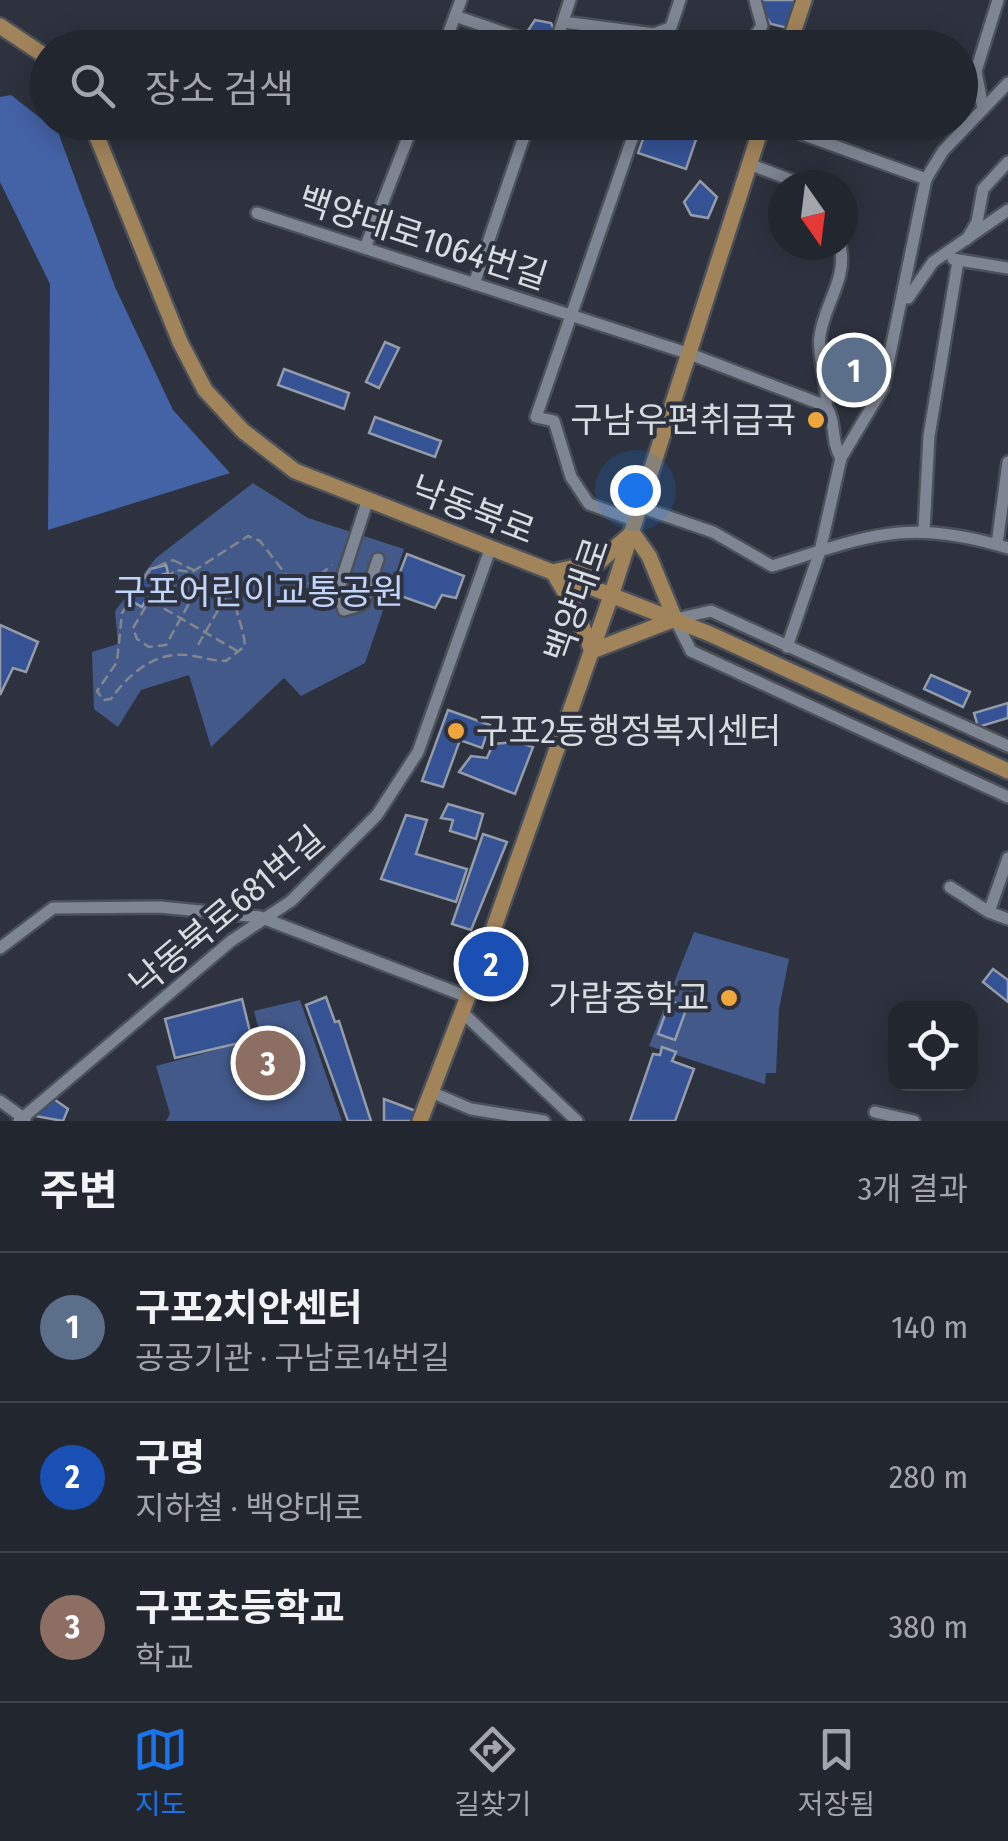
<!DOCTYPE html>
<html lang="ko">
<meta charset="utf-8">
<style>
:root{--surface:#22262e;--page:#2e323a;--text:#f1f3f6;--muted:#a2a5aa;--line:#3f434a;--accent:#1a73e8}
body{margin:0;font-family:"Fira Sans Condensed","Noto Sans KR",sans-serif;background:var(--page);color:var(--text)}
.controls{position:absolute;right:30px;bottom:30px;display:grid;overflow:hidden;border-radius:20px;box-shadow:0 5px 25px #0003}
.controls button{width:90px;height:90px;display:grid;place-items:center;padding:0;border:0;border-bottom:2px solid var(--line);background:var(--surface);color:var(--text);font:50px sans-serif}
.compass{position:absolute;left:768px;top:170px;width:90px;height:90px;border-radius:50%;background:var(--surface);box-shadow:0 5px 25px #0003;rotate:166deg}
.you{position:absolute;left:635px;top:490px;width:35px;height:35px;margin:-25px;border:8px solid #fff;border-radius:50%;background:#1a73e8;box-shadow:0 0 0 15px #1a73e833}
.badge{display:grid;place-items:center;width:65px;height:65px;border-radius:50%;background:var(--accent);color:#fff;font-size:32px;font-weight:700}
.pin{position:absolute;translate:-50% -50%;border:5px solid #fff;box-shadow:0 2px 10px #0006}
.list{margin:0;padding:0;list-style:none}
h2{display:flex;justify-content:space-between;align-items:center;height:130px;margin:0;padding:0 40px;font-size:42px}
h2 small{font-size:32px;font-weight:400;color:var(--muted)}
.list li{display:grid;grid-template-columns:65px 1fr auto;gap:30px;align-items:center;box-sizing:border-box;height:150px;padding:0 40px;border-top:2px solid var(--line)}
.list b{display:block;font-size:38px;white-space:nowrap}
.list p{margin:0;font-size:32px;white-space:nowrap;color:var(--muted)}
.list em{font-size:32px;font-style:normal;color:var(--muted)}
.icon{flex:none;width:55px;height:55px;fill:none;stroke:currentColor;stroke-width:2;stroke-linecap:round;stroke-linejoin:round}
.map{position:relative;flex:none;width:1008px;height:1121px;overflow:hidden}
.search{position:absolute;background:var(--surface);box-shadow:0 5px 25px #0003;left:30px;right:30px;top:30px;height:110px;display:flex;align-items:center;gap:25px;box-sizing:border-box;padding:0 35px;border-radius:55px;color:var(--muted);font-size:38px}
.sheet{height:580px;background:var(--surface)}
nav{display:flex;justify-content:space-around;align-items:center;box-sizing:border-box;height:140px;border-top:2px solid var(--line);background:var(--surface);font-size:28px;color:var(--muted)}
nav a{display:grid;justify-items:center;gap:5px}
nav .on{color:var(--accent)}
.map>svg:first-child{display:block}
.green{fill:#435989}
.forest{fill:#4462a6}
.building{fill:#355294;stroke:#949ba9;stroke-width:2.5}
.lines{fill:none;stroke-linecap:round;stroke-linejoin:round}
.minor-casing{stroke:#4b5059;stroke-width:16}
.major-casing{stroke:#4b5059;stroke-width:20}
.path{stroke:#828690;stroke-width:2.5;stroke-dasharray:10 5;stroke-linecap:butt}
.minor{stroke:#7f8693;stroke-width:11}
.major{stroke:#a2845b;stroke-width:15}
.poi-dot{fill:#efa73d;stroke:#2d323e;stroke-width:4}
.labels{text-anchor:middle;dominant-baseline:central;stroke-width:8;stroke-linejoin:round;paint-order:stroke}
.street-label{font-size:35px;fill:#d7dbe2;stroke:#2d323e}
.poi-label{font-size:35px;fill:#d7dbe2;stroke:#2d323e;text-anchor:end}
.park-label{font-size:35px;fill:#c2d4fb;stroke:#2d323e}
</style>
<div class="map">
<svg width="1008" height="1121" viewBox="0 0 1008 1121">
<rect width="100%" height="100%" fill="#2d323e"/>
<g class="green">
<path d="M253,483L308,518L404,549L365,663L301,696L284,678L211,747L189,675L141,690L118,727L94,709L92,652L118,644L115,611L156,558Z"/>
<path d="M694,932L789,959L779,1009L776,1073H766L765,1084L649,1046Z"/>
<path d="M300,1000L342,1121H166L170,1114L156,1066L261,1038L254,1011Z"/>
</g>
<path class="forest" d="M11,95L58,132L115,287L173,410L230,473L48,530L50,284L0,182V97Z"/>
<g class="building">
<path d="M762,0H796L788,28L771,24L761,10Z"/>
<path d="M535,20L551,23L556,34L547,39L527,32Z"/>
<path d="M649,122H702L686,169L638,153Z"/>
<path d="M700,181L717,197L708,218L691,215L684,202Z"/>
<path d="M385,342L399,348L379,388L366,382Z"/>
<path d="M284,369L349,393L344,409L278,385Z"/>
<path d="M375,417L441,441L435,457L369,433Z"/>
<path d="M407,554L464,576L456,598L442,595L435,608L392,593Z"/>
<path d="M166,565L168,573L161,575L142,607L130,600L150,569Z"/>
<path d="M0,625L38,642L26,672L13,668L0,695Z"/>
<path d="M931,675L970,692L963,707L924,689Z"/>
<path d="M1008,703V718L978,727L974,713Z"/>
<path d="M448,710L490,725L482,748L460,740L443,787L422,781Z"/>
<path d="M517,742L533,747L515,794L459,772L471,756L487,758L493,744Z"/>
<path d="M448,804L483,814L476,839L450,831L453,820L441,818Z"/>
<path d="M406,815L427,820L416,854L467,869L456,902L381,879Z"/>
<path d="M483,834L507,842L471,930L452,924Z"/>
<path d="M993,969L1008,980V1002L983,982Z"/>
<path d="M326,997L335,1022L339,1021L371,1121H348L306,1005Z"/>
<path d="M242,999L252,1040L175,1058L165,1019Z"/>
<path d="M670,1001L687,1007L675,1040L658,1034Z"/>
<path d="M662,1047L676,1052L672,1061L694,1069L675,1121H630L653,1054L660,1055Z"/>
<path d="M51,1097L68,1109L63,1121L35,1116Z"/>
<path d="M384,1099L416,1111L412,1121H384Z"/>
</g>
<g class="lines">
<g class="minor-casing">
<g id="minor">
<path d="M455,16L549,48"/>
<path d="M563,22L654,34L670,28"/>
<path d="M443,48L461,0"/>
<path d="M554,48L570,0"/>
<path d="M664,48L680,0"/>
<path d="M746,48L762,26L755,0"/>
<path d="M983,109L976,71L998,0"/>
<path d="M769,122L926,179"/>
<path d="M749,164L804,185"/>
<path d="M257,213L690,354L826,406C837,422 830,441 841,458"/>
<path d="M967,239L977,222L983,189L1008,162"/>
<path d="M365,248L414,122"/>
<path d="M953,259L1008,268"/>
<path d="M474,284L529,122"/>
<path d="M908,298L933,262L1008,210"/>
<path d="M826,406C828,382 817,356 820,336C824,304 848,279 840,245"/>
<path d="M367,502L338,591L344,610L363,604L378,559"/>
<path d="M640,507L713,532L772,566C869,536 906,517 1008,548"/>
<path d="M636,521L589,504L571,477L554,421L536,417L638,122"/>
<path d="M924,530L929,436L958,261"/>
<path d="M997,544L1008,462"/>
<path d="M787,647L820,551L841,458L883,388L926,179L943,151L1008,83"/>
<path d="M1008,746L711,611L675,619L691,651L1008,797"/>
<path d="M950,887L989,912L1008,858"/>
<path d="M989,912L1008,919"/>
<path d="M0,948L53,908L160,907L260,917L468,997"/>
<path d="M462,1012L577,1121"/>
<path d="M431,1092L471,1109L544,1121"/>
<path d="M0,1101L25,1119"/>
<path d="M875,1112L914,1121"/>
<path d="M19,1121L231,941L291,901L377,815L418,752L491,547"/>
</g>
</g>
<g class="major-casing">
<g id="major">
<path d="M0,26L48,58"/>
<path d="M788,48L804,0"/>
<path d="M91,122L180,342L205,390L243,431L295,471L710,634L1008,771"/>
<path d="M632,532L649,556L675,619"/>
<path d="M557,571L599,562L632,533"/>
<path d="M553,572L576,611L592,651"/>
<path d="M592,651L675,619"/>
<path d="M420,1121L487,947L612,593L763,122"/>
</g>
</g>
<g class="path">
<path d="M173,560L206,576L223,574L235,587C233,613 243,622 245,646L226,661C211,661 200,656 186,655C153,652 128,675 111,699L103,700L97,691L117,662L122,613L151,569Z"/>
<path d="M151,601L239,652"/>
<path d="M198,645L225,598L214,586L197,589L166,645L149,647L137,639L133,628L161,581L176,570L192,572L248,536L260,541L294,585L305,587L332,565"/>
</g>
<use href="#minor" class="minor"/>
<use href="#major" class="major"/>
</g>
<g class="poi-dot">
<circle cx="816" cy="420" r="10"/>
<circle cx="456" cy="731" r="10"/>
<circle cx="729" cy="998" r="10"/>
</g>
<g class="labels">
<g class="street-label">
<text transform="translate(423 238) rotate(18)">백양대로1064번길</text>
<text transform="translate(473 510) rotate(21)">낙동북로</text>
<text transform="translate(577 600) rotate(-71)">백양대로</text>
<text transform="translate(227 911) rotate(-40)">낙동북로681번길</text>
</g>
<g class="poi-label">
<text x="796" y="420">구남우편취급국</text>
<text x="476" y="731" text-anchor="start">구포2동행정복지센터</text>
<text x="709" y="998">가람중학교</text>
</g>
<g class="park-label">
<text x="259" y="592">구포어린이교통공원</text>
</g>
</g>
</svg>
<div class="controls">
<button><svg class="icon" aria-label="locate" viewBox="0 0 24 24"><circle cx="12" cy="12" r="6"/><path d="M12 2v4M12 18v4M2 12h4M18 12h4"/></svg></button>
</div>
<svg class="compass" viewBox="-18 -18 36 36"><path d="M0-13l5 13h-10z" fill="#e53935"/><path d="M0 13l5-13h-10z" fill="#a2a5aa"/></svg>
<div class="you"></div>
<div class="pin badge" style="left:854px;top:370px;background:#5c6f8a">1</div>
<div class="pin badge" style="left:491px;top:964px;background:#1a4fb4">2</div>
<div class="pin badge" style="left:268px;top:1063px;background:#8d6e63">3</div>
<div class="search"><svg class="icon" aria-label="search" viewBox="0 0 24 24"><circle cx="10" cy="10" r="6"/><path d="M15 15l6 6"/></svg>장소 검색</div>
</div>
<section class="sheet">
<h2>주변<small>3개 결과</small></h2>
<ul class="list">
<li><span class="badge" style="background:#5c6f8a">1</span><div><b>구포2치안센터</b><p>공공기관 · 구남로14번길</p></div><em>140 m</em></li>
<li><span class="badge" style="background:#1a4fb4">2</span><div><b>구명</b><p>지하철 · 백양대로</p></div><em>280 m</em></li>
<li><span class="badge" style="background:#8d6e63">3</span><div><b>구포초등학교</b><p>학교</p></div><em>380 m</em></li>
</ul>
</section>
<nav>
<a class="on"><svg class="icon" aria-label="map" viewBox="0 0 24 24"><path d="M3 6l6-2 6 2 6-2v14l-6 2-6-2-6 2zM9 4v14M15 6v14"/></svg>지도</a>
<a><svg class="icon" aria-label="directions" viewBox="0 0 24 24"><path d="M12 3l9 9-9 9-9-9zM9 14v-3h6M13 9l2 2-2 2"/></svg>길찾기</a>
<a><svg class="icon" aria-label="saved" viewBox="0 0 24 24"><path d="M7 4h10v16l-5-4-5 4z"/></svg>저장됨</a>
</nav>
